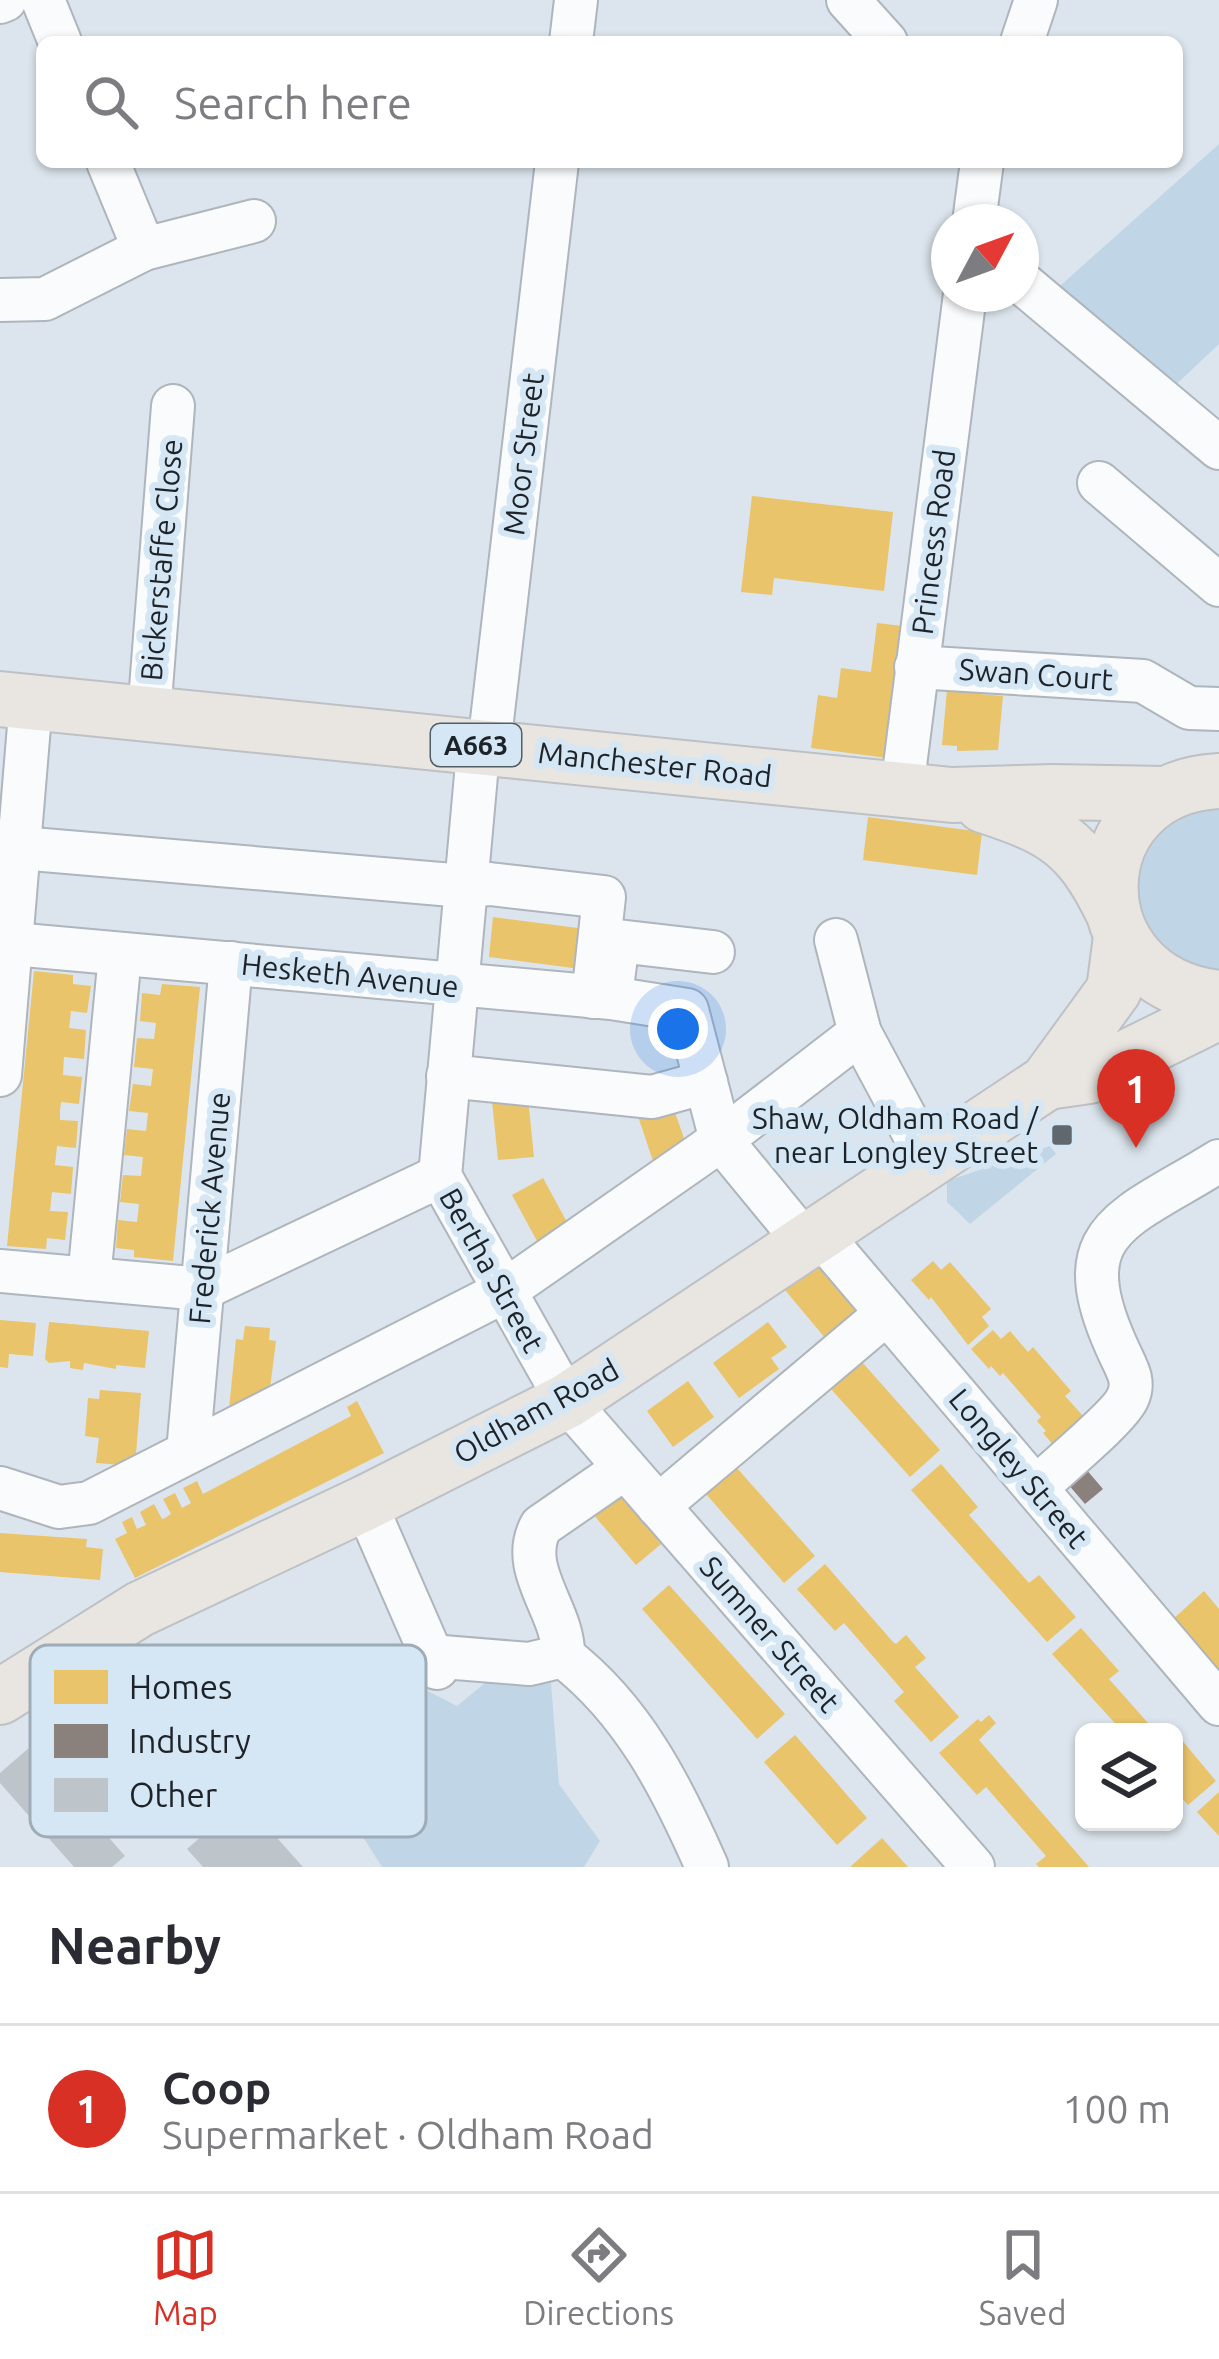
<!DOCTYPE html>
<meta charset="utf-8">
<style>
:root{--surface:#fff;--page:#f2f2f3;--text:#2b2b33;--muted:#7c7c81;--line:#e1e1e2;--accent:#d93025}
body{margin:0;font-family:Ubuntu,sans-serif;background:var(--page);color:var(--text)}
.controls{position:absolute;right:36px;bottom:36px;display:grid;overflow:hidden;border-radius:18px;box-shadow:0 3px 9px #0004}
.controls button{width:108px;height:108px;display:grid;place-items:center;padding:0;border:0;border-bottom:3px solid var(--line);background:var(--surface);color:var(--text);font:60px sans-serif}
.compass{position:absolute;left:931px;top:204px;width:108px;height:108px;border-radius:50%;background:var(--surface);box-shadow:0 3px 9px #0004;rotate:49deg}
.you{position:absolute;left:678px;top:1029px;width:42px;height:42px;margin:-30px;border:9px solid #fff;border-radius:50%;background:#1a73e8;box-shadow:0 0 0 18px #1a73e833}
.badge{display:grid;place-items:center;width:78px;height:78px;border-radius:50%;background:var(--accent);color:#fff;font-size:39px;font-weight:700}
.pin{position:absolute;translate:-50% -99px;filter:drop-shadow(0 3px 6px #0008)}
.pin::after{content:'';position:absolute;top:63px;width:42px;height:36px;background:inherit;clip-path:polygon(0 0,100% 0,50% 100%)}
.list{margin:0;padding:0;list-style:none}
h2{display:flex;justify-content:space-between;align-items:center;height:156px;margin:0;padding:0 48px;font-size:51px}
h2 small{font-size:39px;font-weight:400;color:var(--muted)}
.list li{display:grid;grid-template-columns:78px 1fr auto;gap:36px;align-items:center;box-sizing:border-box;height:168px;padding:0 48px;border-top:3px solid var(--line)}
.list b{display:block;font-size:45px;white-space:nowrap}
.list p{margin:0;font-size:39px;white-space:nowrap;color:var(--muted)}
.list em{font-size:39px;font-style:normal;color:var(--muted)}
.icon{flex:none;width:66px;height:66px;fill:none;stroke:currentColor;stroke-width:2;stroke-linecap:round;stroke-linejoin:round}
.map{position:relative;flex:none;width:1219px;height:1867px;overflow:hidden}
.search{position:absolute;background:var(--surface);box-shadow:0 3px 9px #0004;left:36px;right:36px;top:36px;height:132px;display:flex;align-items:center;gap:30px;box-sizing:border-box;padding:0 42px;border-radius:18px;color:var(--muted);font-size:45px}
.sheet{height:324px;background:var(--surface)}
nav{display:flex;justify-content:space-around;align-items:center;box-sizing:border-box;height:168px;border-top:3px solid var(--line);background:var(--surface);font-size:33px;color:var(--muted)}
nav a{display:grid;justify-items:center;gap:6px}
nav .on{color:var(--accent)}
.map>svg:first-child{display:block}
.green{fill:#c0d6e7}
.homes{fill:#e9c46a}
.industry{fill:#8a817c}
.building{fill:#bdc5cb}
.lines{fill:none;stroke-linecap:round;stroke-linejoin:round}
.minor-casing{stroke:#aeb5bc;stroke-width:46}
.major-casing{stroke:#bdc1c5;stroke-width:58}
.minor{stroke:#fafbfc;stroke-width:42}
.major{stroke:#e9e5e0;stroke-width:54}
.poi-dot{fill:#60676d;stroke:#d5e6f4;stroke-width:4.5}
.labels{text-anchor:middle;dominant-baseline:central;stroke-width:12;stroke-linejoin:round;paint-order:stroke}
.shield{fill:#d5e6f4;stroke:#545e65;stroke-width:3}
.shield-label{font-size:27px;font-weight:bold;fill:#1d2328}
.street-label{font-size:30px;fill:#1d2328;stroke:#d5e6f4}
.poi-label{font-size:30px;fill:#1d2328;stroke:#d5e6f4;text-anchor:end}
.key{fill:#d5e6f4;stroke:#9eacb7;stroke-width:3}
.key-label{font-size:33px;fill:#1d2328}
</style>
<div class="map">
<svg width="1219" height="1867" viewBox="0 0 1219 1867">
<rect width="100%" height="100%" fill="#dce5ed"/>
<g class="green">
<path d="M1219,144V344L1167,393L1052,293Z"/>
<path d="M1219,806V970C1141,959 1103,866 1174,819C1186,811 1205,810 1219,806Z"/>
<path d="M1050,1146L1056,1154L970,1224L947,1202V1181Z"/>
<path d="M550,1670L559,1784L600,1841L584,1867H382L304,1744L418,1686L457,1706L496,1674Z"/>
</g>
<g class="homes">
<path d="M752,496L893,512L884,591L774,578L772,595L741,592Z"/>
<path d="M877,623L902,626L887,758L811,748L818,695L837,698L841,668L871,672Z"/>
<path d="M963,683L981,685L980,694L1003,696L998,750L957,751V746L942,745L947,690L962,692Z"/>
<path d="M868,817L982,832L977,875L863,860Z"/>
<path d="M493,917L593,930L588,970L489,957Z"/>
<path d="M34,971L73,975V984L91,986L87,1013L71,1011L69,1028L86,1030L84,1059L64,1057L63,1075L82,1077L79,1104L61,1102L60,1111V1120L78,1121L76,1148L57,1146L55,1165L73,1167L71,1194L52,1192L50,1211L68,1212L65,1240L47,1238L46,1249L7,1246Z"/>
<path d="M162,984L200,987L173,1261L134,1257V1250L116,1248L118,1220L137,1222L138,1214L139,1204L120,1202L123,1175L141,1176L143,1157L124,1155L127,1129L146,1131L148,1113L129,1111L133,1084L151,1086L153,1069L134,1067L137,1038L154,1039L156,1023L140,1021L142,993L160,995Z"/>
<path d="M528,1098L534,1157L498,1160L492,1101Z"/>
<path d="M673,1107L688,1149L653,1161L639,1119Z"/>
<path d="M543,1178L574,1235L543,1252L512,1195Z"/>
<path d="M933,1261L941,1270L950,1262L991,1309L982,1317L989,1326L968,1345L931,1297L929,1300L911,1280Z"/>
<path d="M815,1263L867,1324L836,1351L785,1290Z"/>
<path d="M0,1320L36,1323L33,1356L9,1354L8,1368L0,1367Z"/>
<path d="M49,1322L149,1331L145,1368L116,1365V1369L84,1363L83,1370L70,1368V1361L49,1363L45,1359Z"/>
<path d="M768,1322L787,1347L771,1358L779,1369L739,1398L713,1363Z"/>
<path d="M245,1326L270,1328L269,1340L276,1341L268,1404L229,1409L236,1339L243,1340Z"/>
<path d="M993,1330L1001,1339L1010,1331L1028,1352L1033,1347L1071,1391L1065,1396L1084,1417L1060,1453L1043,1433L1046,1431L1037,1421L1041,1417L1003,1373L1000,1376L991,1366L989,1369L971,1349Z"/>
<path d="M862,1362L940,1450L910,1477L831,1389Z"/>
<path d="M688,1381L714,1417L673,1447L647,1411Z"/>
<path d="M100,1390L141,1393L135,1466L96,1463L99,1438L85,1436L88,1398L99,1399Z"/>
<path d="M357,1401L384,1453L135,1578L115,1539L127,1533L122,1522L132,1517L137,1529L146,1525L140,1512L154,1504L162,1519L165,1518L171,1514L163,1499L175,1493L182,1508L191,1503L183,1488L197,1481L203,1494L351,1416L347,1407Z"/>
<path d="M941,1464L978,1507L969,1515L1029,1583L1039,1575L1076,1617L1047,1642L911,1490Z"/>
<path d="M736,1467L815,1556L784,1583L706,1494Z"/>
<path d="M623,1489L666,1540L636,1565L593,1514Z"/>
<path d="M0,1533L87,1539L86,1547L103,1549L100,1580L0,1572Z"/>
<path d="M825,1564L893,1642L896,1644L906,1635L926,1658L915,1667L959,1717L931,1742L894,1701L904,1692L844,1623L835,1631L797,1589Z"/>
<path d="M669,1585L785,1714L757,1739L642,1609Z"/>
<path d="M1204,1591L1219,1609V1674L1172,1620Z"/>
<path d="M1081,1628L1119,1671L1109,1679L1156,1732H1123L1052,1654Z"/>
<path d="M989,1715L996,1723L979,1740L1089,1867H1039L1036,1864L1046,1856L986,1787L977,1795L939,1753L978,1719L981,1722Z"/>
<path d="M795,1735L867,1818L837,1845L764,1762Z"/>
<path d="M1180,1738L1216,1781L1188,1805L1174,1789V1743Z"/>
<path d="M1219,1792V1836L1197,1812Z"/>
<path d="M882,1838L908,1867H850Z"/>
</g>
<path class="industry" d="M1085,1468L1103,1489L1085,1504L1067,1483Z"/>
<g class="building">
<path d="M125,1665L135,1677L140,1674L173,1711L168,1715L185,1735L194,1728L227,1766L167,1819L135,1784L151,1770L130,1746L73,1797L125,1856L112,1867H74L0,1783V1773L30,1747L42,1760L96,1711L86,1699Z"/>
<path d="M262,1783L297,1822L278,1839L303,1867H203L187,1849Z"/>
</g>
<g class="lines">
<g class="minor-casing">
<g id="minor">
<path d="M43,0L60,42"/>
<path d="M848,0L886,42"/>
<path d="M0,2L5,0"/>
<path d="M571,42L576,0"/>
<path d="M1022,42L1036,0"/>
<path d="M108,162L144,249L254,221"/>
<path d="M974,222L982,162"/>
<path d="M1021,282L1219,448"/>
<path d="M0,300L45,299L144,249"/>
<path d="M1099,483L1219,585"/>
<path d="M916,667L1143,681L1189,708L1219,709"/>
<path d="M149,714L173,406"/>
<path d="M489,746L557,162"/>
<path d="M476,775L440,1176L567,1401L973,1867"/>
<path d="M902,789L965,294"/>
<path d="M20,848L464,886L490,884L604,897L593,997"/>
<path d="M836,940L860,1033L927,1158"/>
<path d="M0,947L13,944L611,998L687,1010L721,1140L805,1242"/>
<path d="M612,988L618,941L713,952"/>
<path d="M0,1075L31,702"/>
<path d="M448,1076L652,1097L706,1082"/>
<path d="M819,1233L1219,1704"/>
<path d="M0,1271L202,1289L440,1176"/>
<path d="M89,1279L120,955"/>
<path d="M188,1452L231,963"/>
<path d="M0,1488L59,1507L89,1503L503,1292L721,1140L860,1033"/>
<path d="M1036,1488C1054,1470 1121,1416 1128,1397C1135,1381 1127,1369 1120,1354C1061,1229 1123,1221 1219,1161"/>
<path d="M365,1503L437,1668"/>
<path d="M658,1506L887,1313"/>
<path d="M431,1656L529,1664L563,1656"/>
<path d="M563,1656C633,1710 672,1787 707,1867"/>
<path d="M563,1656C565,1611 517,1570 541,1526L625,1468"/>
</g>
</g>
<g class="major-casing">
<g id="major">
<path d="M0,699L952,795L1053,792L1165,794"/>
<path d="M1219,781C1077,788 1072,981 1219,998"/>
<path d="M983,805C1053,828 1078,841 1112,910"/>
<path d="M1047,1082L1089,1076L1219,1012"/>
<path d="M0,1697L140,1609L365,1503L567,1401L1047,1082L1114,990L1121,937"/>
</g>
</g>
<use href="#minor" class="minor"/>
<use href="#major" class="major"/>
</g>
<rect class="poi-dot" x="1050" y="1123" width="24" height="24" rx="6"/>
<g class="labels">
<rect class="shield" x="431" y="724" width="90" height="42" rx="9"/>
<g class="shield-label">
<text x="476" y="745">A663</text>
</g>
<g class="street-label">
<text transform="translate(523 454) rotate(-83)">Moor Street</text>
<text transform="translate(933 542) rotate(-83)">Princess Road</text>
<text transform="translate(161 560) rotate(-85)">Bickerstaffe Close</text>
<text transform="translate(1036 674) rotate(4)">Swan Court</text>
<text transform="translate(655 764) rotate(6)">Manchester Road</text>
<text transform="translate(350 975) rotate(6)">Hesketh Avenue</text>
<text transform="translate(209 1208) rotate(-85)">Frederick Avenue</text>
<text transform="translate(492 1270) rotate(61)">Bertha Street</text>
<text transform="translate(536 1411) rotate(-29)">Oldham Road</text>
<text transform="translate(1019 1468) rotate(50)">Longley Street</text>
<text transform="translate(770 1634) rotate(49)">Sumner Street</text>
</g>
<g class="poi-label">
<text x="1038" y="1118">Shaw, Oldham Road /<tspan x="1038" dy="34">near Longley Street</tspan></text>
</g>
</g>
<rect x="30" y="1645" width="396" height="192" rx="18" class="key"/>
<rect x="54" y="1670" width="54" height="34" fill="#e9c46a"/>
<rect x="54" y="1724" width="54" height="34" fill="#8a817c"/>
<rect x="54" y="1778" width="54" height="34" fill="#bdc5cb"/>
<g class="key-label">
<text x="129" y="1699">Homes</text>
<text x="129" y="1753">Industry</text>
<text x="129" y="1807">Other</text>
</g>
</svg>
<div class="controls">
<button><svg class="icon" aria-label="layers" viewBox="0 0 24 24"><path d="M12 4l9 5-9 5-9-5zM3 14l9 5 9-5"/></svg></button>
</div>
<svg class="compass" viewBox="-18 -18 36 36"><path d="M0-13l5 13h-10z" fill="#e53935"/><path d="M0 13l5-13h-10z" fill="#7c7c81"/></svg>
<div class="you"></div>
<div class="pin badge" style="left:1136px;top:1148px">1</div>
<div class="search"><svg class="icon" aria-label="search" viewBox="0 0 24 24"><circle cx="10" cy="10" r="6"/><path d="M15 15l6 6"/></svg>Search here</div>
</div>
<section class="sheet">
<h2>Nearby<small></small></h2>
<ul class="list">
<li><span class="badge">1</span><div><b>Coop</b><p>Supermarket · Oldham Road</p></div><em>100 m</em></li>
</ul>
</section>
<nav>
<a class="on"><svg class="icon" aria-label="map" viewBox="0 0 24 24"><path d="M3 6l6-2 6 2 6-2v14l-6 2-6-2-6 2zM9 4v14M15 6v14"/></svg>Map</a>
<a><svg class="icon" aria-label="directions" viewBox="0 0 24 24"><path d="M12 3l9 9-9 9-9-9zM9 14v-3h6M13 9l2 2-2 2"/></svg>Directions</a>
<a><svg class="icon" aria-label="saved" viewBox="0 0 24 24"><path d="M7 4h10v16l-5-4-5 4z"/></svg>Saved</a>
</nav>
